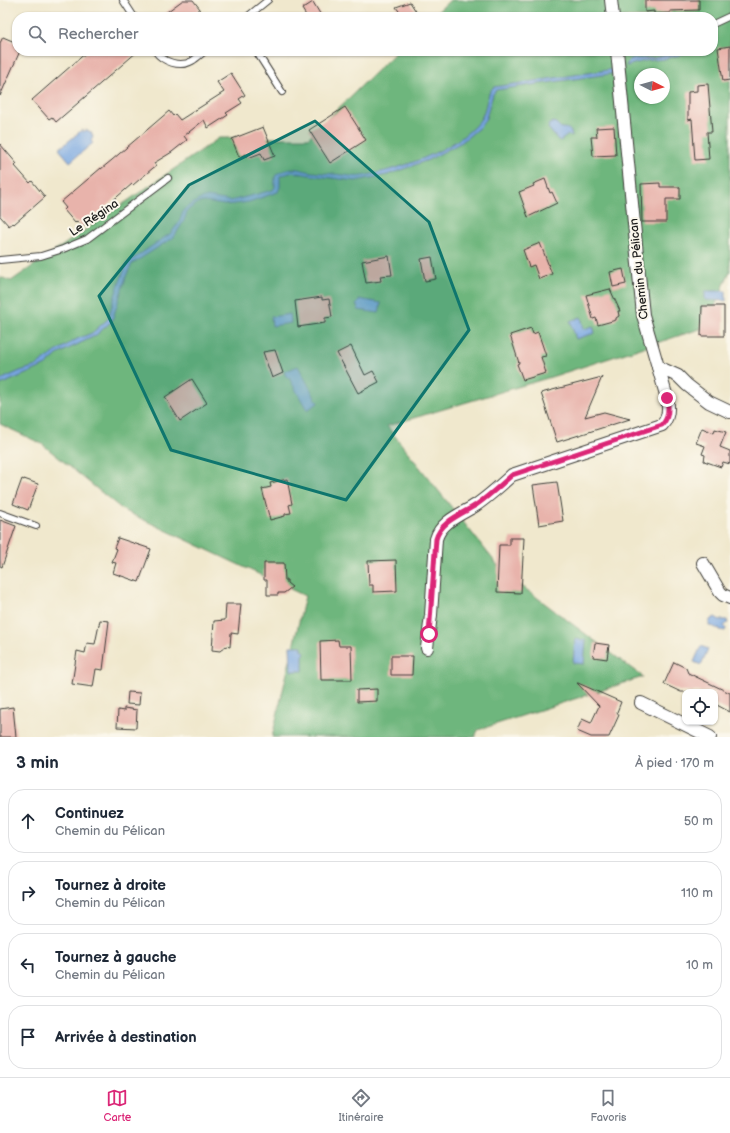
<!DOCTYPE html>
<html lang="fr">
<meta charset="utf-8">
<style>
:root{--surface:#fff;--page:#f2f2f3;--text:#1f2937;--muted:#747a83;--line:#e0e1e3;--accent:#db2777}
body{margin:0;font-family:"Balsamiq Sans",sans-serif;background:var(--page);color:var(--text)}
.controls{position:absolute;right:12px;bottom:12px;display:grid;overflow:hidden;border-radius:8px;box-shadow:0 1px 3px #0004}
.controls button{width:36px;height:36px;display:grid;place-items:center;padding:0;border:0;border-bottom:1px solid var(--line);background:var(--surface);color:var(--text);font:20px sans-serif}
.compass{position:absolute;left:634px;top:68px;width:36px;height:36px;border-radius:50%;background:var(--surface);box-shadow:0 1px 3px #0004;rotate:96deg}
.stop{position:absolute;width:12px;height:12px;margin:-9px;border:3px solid #db2777;border-radius:50%;background:#fff}
.stop.end{background:#db2777;border-color:#fff;box-shadow:0 1px 4px #0008}
.list{margin:0;padding:0;list-style:none}
h2{display:flex;justify-content:space-between;align-items:center;height:52px;margin:0;padding:0 16px;font-size:17px}
h2 small{font-size:13px;font-weight:400;color:var(--muted)}
.list li{display:grid;grid-template-columns:26px 1fr auto;gap:12px;align-items:center;box-sizing:border-box;height:64px;margin:0 8px 8px;padding:0 8px;border:1px solid var(--line);border-radius:16px}
.list b{display:block;font-size:15px;white-space:nowrap}
.list p{margin:0;font-size:13px;white-space:nowrap;color:var(--muted)}
.list em{font-size:13px;font-style:normal;color:var(--muted)}
.icon{flex:none;width:22px;height:22px;fill:none;stroke:currentColor;stroke-width:2;stroke-linecap:round;stroke-linejoin:round}
.map{position:relative;flex:none;width:730px;height:737px;overflow:hidden}
.search{position:absolute;background:var(--surface);box-shadow:0 1px 3px #0004;left:12px;right:12px;top:12px;height:44px;display:flex;align-items:center;gap:10px;box-sizing:border-box;padding:0 14px;border-radius:16px;color:var(--muted);font-size:15px}
.sheet{height:340px;background:var(--surface)}
nav{display:flex;justify-content:space-around;align-items:center;box-sizing:border-box;height:56px;border-top:1px solid var(--line);background:var(--surface);font-size:11px;color:var(--muted)}
nav a{display:grid;justify-items:center;gap:2px}
nav .on{color:var(--accent)}
.map>svg:first-child{display:block}
.forest{fill:#6eb67d;stroke:#45694c;fill-rule:evenodd}
.water{fill:#76a5e0;stroke:#49607e}
.building{fill:#e8b3ab}
.lines{fill:none;stroke-linecap:round;stroke-linejoin:round}
.lane-casing{stroke:#3c3b37;stroke-width:8}
.street-casing{stroke:#3c3b37;stroke-width:14}
.lane{stroke:#fff;stroke-width:6}
.street{stroke:#fff;stroke-width:12}
.route{stroke:#db2777;stroke-width:5}
.marked{fill:#0f766e;fill-opacity:0.2;stroke:#0f766e;stroke-width:3;stroke-linejoin:round}
.labels{text-anchor:middle;dominant-baseline:central;stroke-width:4;stroke-linejoin:round;paint-order:stroke}
.street-label{font-size:12px;fill:#1c1c1c;stroke:#fbf7ec}
</style>
<div class="map">
<svg width="730" height="737" viewBox="0 0 730 737">
<rect width="100%" height="100%" fill="#fbf7ec"/>
<filter id="ink" filterUnits="userSpaceOnUse"><feTurbulence type="fractalNoise" baseFrequency=".025" numOctaves="2"/><feDisplacementMap in="SourceGraphic" scale="8" xChannelSelector="R" yChannelSelector="G"/><feConvolveMatrix kernelMatrix="1 2 1 2 8 2 1 2 1" color-interpolation-filters="sRGB"/></filter>
<filter id="wash" filterUnits="userSpaceOnUse"><feTurbulence type="fractalNoise" baseFrequency=".012" numOctaves="4" result="noise"/><feDisplacementMap in="SourceGraphic" scale="16" xChannelSelector="R" yChannelSelector="G"/><feGaussianBlur stdDeviation="0.9" result="paint"/><feColorMatrix in="noise" values="0 0 0 0 0 0 0 0 0 0 0 0 0 0 0 0 0 1.4 0 .05"/><feComposite in="paint" operator="in"/></filter>
<g filter="url(#wash)">
<rect width="100%" height="100%" fill="#f0e8cd"/>
<path class="forest" d="M450,0H730V271L706,327L551,377L387,426L503,572L643,677L478,730L475,737H272L305,596L123,510L42,444L0,424V277L11,281L219,138H308L397,51H713V17H432ZM640,74H664V98H640Z"/>
<g class="water">
<path d="M686,51H696L664,59L644,61L626,66L630,59L654,58Z"/>
<path d="M615,69L616,73L496,90L493,94L486,118L481,126L462,142L428,160L387,175L355,181L309,175L293,172L280,176V187L278,192L249,202L235,204L224,205L204,202L198,203L188,210L184,221L174,237L132,264L127,274L112,321L95,336L68,349L57,355L46,365L35,370L0,385V380L20,371L36,366L60,349L77,339L92,333L108,319L117,289L127,263L171,233L179,222L184,209L200,199L208,197L230,201L273,190L275,187C275,183 274,178 276,175C278,172 289,169 293,169C298,168 305,171 311,172C322,173 333,174 344,175C350,176 356,177 362,176C399,170 457,150 480,120C487,111 486,92 494,87Z"/>
<path d="M553,122L556,123L561,128C568,128 571,129 572,136L568,135L560,141L558,140L548,128L549,125Z"/>
<path d="M82,130L83,132L86,130L91,132L93,137L91,141L93,143L70,162L59,149Z"/>
<path d="M705,291H726V301L705,300Z"/>
<path d="M359,299L381,303L379,313L358,310V307L356,305L359,302Z"/>
<path d="M290,314L291,323L272,326L271,317Z"/>
<path d="M581,317L584,329L593,326L595,333L576,339L570,321Z"/>
<path d="M298,366L318,403L307,410L289,378H287L284,372Z"/>
<path d="M715,617L720,620H727L728,623L724,626L726,629L725,631C719,631 716,626 709,626V623L710,620Z"/>
<path d="M575,639L586,640L584,664L573,663Z"/>
<path d="M290,646H302V650L305,652L303,656V671H291Z"/>
<path d="M701,646L708,649L701,665L694,662Z"/>
</g>
<g id="blocks">
<g class="building">
<path d="M183,0H193L200,9L189,17H160Z"/>
<path d="M645,0H699V10L670,11V13L654,14V11L645,12Z"/>
<path d="M313,2L322,17H307L302,9Z"/>
<path d="M410,2L417,13L409,17H403L396,7Z"/>
<path d="M3,37L17,43V51H20L0,96V43Z"/>
<path d="M730,46V80L723,81L718,48Z"/>
<path d="M88,51H138L56,122L52,117L49,119L32,100Z"/>
<path d="M231,73L245,95L239,99L242,103L226,113L228,115L208,128L204,120L184,136L187,140L172,152L154,163L156,166L153,168L133,185L132,184L82,227L77,221L75,223L64,210L66,208L61,202L101,168V169L112,160L169,111L173,116L175,114L180,120L224,92L217,82Z"/>
<path d="M708,84L712,132H707L709,159L695,160L692,119L688,120V92L697,91V85Z"/>
<path d="M345,107L366,140L330,163L309,130Z"/>
<path d="M263,127L275,156L264,160L261,153L248,158L246,154L239,157L232,139Z"/>
<path d="M614,127L616,155L593,156L591,137H597L596,128Z"/>
<path d="M0,144L17,164L15,166L30,183L32,181L45,197L14,224L13,223L9,226L0,216Z"/>
<path d="M545,179L550,193L552,192L557,203L528,217L519,192L534,186L533,184Z"/>
<path d="M660,183V187H680V199H666V222H642L641,184Z"/>
<path d="M540,243L552,274L539,279L534,265L529,267L523,250Z"/>
<path d="M389,256L392,275L380,276L381,281L366,283L362,261Z"/>
<path d="M432,257L436,279L425,281L421,259Z"/>
<path d="M623,269L626,284L613,287L610,272Z"/>
<path d="M610,289L620,311H618L619,316L616,318V320L598,325L596,318L593,319L586,295Z"/>
<path d="M322,297V300L329,299L332,317L325,318V323L298,327L295,301Z"/>
<path d="M702,306H724V336H701Z"/>
<path d="M531,328L533,334L538,332L546,356L541,357L546,373L523,380L517,364L519,363L510,335Z"/>
<path d="M351,346L365,375L373,371L379,382L358,393L337,353Z"/>
<path d="M275,350L283,373L272,378L263,352Z"/>
<path d="M602,377L585,417L604,412L630,419L557,442L541,393Z"/>
<path d="M192,379L207,403L180,421L165,397Z"/>
<path d="M702,428L714,433L715,429L726,432L720,447L730,451V464L723,462L721,467L704,461L705,455L702,454L705,446L696,443Z"/>
<path d="M22,479L24,480V479L38,484L28,510L13,504Z"/>
<path d="M287,479L292,504L289,505L291,513L285,514V516L270,520L262,489L271,487L270,483Z"/>
<path d="M557,482L563,521L539,525L533,485Z"/>
<path d="M0,520L16,526L2,567L0,566Z"/>
<path d="M118,538L151,549L139,582L113,573L116,563L112,562L117,549L114,548Z"/>
<path d="M510,538H524L521,593L497,592L499,545H510Z"/>
<path d="M396,560L397,591L373,592V585H369L368,561Z"/>
<path d="M264,563H284L285,580H287V583L292,587L284,593H278V595H267V580H264Z"/>
<path d="M226,604H241L238,634L231,633L230,647L226,646L220,651L212,650L214,621L225,620Z"/>
<path d="M100,620L109,621L103,670L96,669L93,687L72,684L77,651L85,653L87,643L95,644Z"/>
<path d="M338,640L339,646H351L352,680H321L320,641Z"/>
<path d="M595,643L609,645L607,659L593,657Z"/>
<path d="M391,656H413L412,675H391Z"/>
<path d="M674,662L686,668L688,673L730,693V712L715,704V692H681L664,684Z"/>
<path d="M577,683H578L621,702L617,712L619,715L609,737H591L577,731L582,719L591,723L599,706Z"/>
<path d="M377,689V701L357,702V690Z"/>
<path d="M128,692L140,693L139,705L127,704Z"/>
<path d="M13,707L16,737H0V709Z"/>
<path d="M124,708L137,710L136,728L117,727L118,710L124,711Z"/>
</g>
</g>
</g>
<g filter="url(#ink)">
<use href="#blocks" fill-opacity="0" stroke="#3c3b37" stroke-width="1"/>
<g class="lines">
<g class="lane-casing">
<g id="lane">
<path d="M123,0L134,17"/>
<path d="M247,17L268,0"/>
<path d="M713,24L730,16"/>
<path d="M155,51C163,62 180,68 192,61C197,58 201,54 205,51"/>
<path d="M256,51L282,92"/>
<path d="M0,260L41,256L63,249L87,239L168,178"/>
<path d="M0,513L36,526"/>
</g>
</g>
<g class="street-casing">
<g id="street">
<path d="M611,0L613,17"/>
<path d="M658,367L678,376L687,385L709,402L730,412"/>
<path d="M703,563L720,592L723,595L730,598"/>
<path d="M427,648L431,615L436,539C441,521 462,514 476,505C489,496 501,485 512,475L662,425C669,418 669,408 667,398L643,315L617,51"/>
<path d="M641,703L710,737"/>
</g>
</g>
<use href="#lane" class="lane"/>
<use href="#street" class="street"/>
</g>
</g>
<g class="lines" filter="url(#ink)">
<path class="route" d="M429,634L436,539C441,521 462,514 476,505C489,496 501,485 512,475L662,425C669,418 669,408 667,398"/>
</g>
<path class="marked" d="M315,121L429,222L469,330L346,500L171,450L99,296L189,185Z"/>
<g class="labels">
<g class="street-label">
<text transform="translate(94 218) rotate(-34)">Le Régina</text>
<text transform="translate(639 269) rotate(-96)">Chemin du Pélican</text>
</g>
</g>
</svg>
<div class="controls">
<button><svg class="icon" aria-label="locate" viewBox="0 0 24 24"><circle cx="12" cy="12" r="6"/><path d="M12 2v4M12 18v4M2 12h4M18 12h4"/></svg></button>
</div>
<svg class="compass" viewBox="-18 -18 36 36"><path d="M0-13l5 13h-10z" fill="#e53935"/><path d="M0 13l5-13h-10z" fill="#747a83"/></svg>
<div class="stop" style="left:429px;top:634px"></div>
<div class="stop end" style="left:667px;top:398px"></div>
<div class="search"><svg class="icon" aria-label="search" viewBox="0 0 24 24"><circle cx="10" cy="10" r="6"/><path d="M15 15l6 6"/></svg>Rechercher</div>
</div>
<section class="sheet">
<h2>3 min<small>À pied · 170 m</small></h2>
<ul class="list">
<li><svg class="icon" aria-label="ahead" viewBox="0 0 24 24"><path d="M12 20V5M6 11l6-6 6 6"/></svg><div><b>Continuez</b><p>Chemin du Pélican</p></div><em>50 m</em></li>
<li><svg class="icon" aria-label="right" viewBox="0 0 24 24"><path d="M7 20v-9h11M14 6l5 5-5 5"/></svg><div><b>Tournez à droite</b><p>Chemin du Pélican</p></div><em>110 m</em></li>
<li><svg class="icon" aria-label="left" viewBox="0 0 24 24"><path d="M17 20v-9H6M10 6l-5 5 5 5"/></svg><div><b>Tournez à gauche</b><p>Chemin du Pélican</p></div><em>10 m</em></li>
<li><svg class="icon" aria-label="arrive" viewBox="0 0 24 24"><path d="M6 21V4h12l-3 4 3 4H6"/></svg><div><b>Arrivée à destination</b></div></li>
</ul>
</section>
<nav>
<a class="on"><svg class="icon" aria-label="map" viewBox="0 0 24 24"><path d="M3 6l6-2 6 2 6-2v14l-6 2-6-2-6 2zM9 4v14M15 6v14"/></svg>Carte</a>
<a><svg class="icon" aria-label="directions" viewBox="0 0 24 24"><path d="M12 3l9 9-9 9-9-9zM9 14v-3h6M13 9l2 2-2 2"/></svg>Itinéraire</a>
<a><svg class="icon" aria-label="saved" viewBox="0 0 24 24"><path d="M7 4h10v16l-5-4-5 4z"/></svg>Favoris</a>
</nav>
